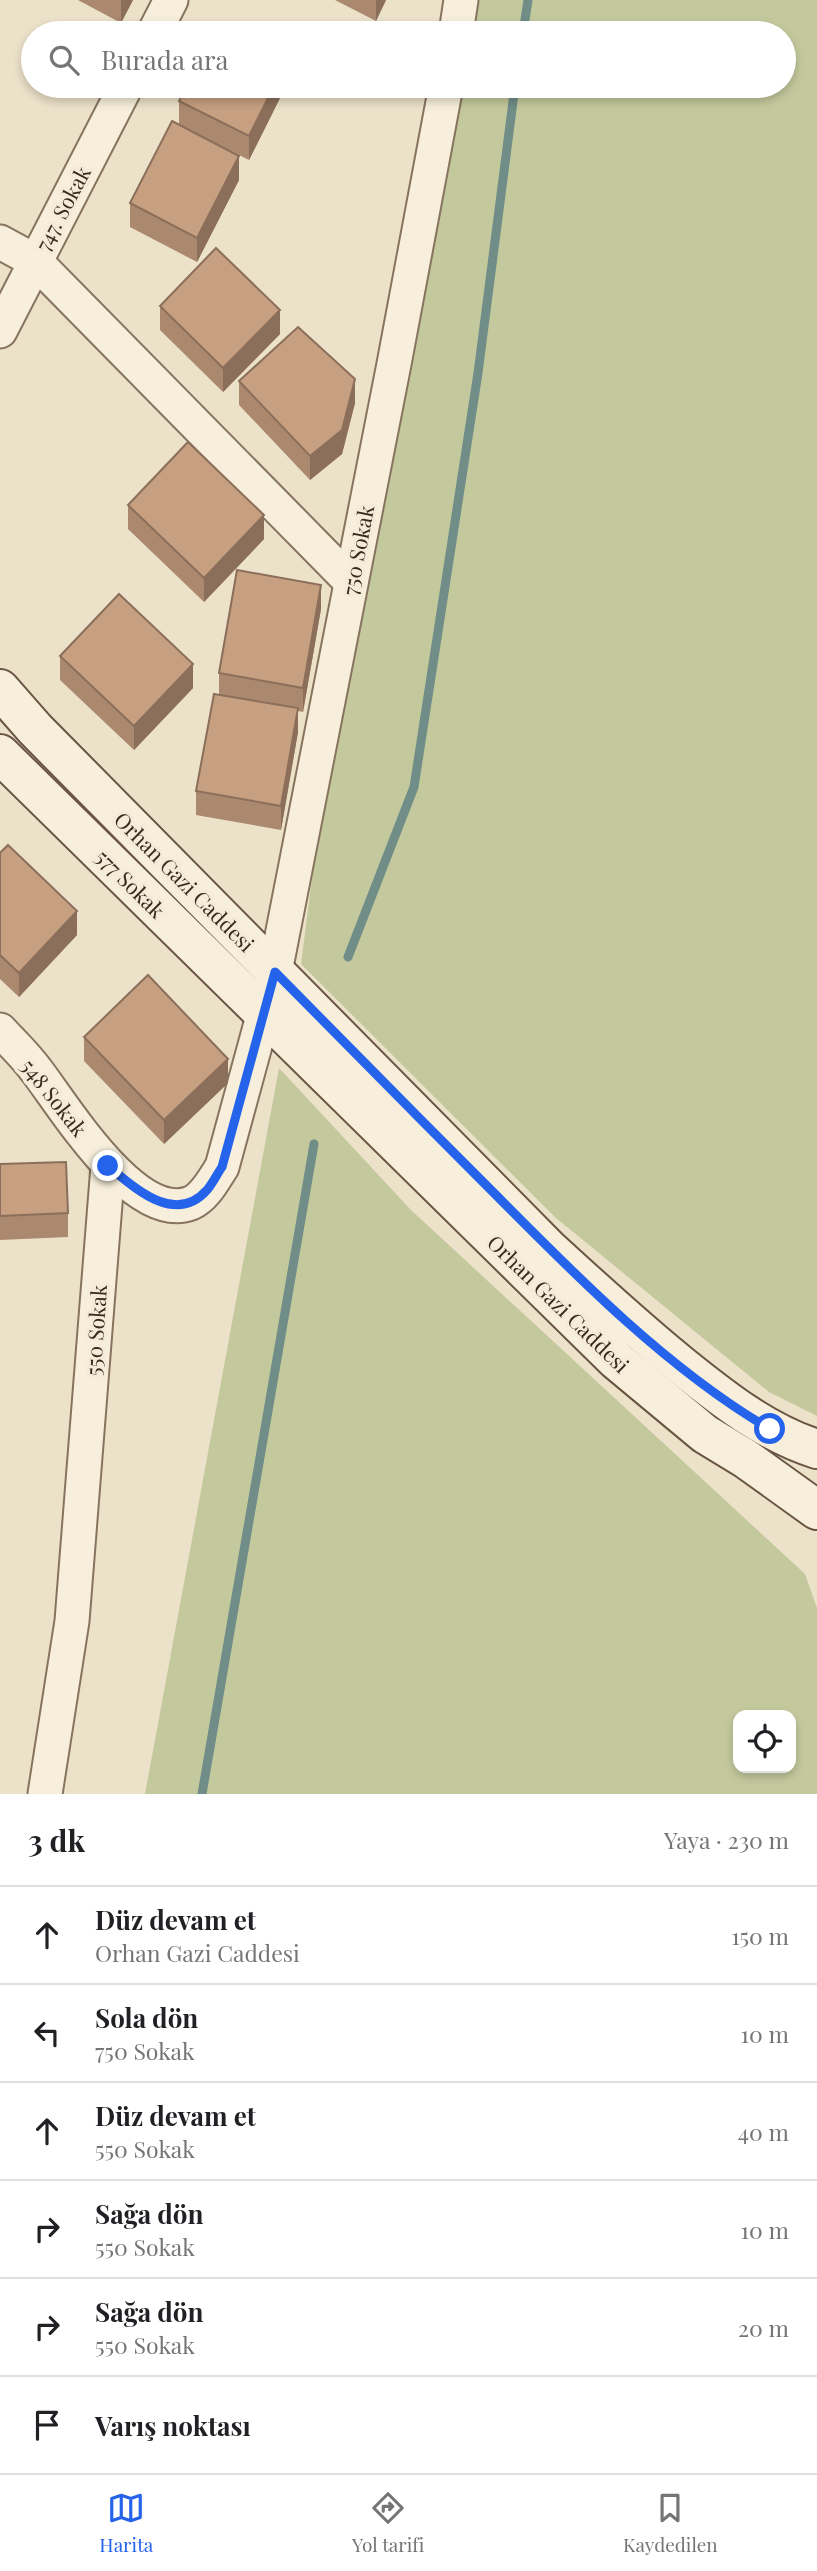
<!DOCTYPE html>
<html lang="tr">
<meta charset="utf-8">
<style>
:root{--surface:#fff;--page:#f6f6f6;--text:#202124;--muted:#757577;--line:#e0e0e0;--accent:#2563eb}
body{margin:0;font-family:"Playfair Display",serif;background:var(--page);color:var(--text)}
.controls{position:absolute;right:21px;bottom:21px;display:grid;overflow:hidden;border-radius:14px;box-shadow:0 4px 10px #0003}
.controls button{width:63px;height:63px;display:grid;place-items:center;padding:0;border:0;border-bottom:2px solid var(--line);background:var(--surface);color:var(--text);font:35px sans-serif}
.stop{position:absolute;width:21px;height:21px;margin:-16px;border:5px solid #2563eb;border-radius:50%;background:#fff}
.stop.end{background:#2563eb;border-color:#fff;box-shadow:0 2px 7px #0008}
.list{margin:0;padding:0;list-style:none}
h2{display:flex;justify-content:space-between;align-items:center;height:91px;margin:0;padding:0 28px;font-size:30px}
h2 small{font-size:23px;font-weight:400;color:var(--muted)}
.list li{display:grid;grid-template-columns:46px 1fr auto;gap:21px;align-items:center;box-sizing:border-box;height:98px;padding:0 28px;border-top:2px solid var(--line)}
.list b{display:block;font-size:26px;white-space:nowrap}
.list p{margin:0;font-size:23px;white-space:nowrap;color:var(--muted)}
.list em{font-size:23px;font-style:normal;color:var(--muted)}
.icon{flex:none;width:38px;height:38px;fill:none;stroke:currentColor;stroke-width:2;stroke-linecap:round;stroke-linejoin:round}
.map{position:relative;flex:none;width:817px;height:1794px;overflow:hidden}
.search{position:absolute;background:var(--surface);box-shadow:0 4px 10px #0003;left:21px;right:21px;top:21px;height:77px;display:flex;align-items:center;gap:18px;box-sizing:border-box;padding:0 24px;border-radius:38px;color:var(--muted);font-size:26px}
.sheet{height:679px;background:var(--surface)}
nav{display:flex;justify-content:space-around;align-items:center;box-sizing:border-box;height:98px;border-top:2px solid var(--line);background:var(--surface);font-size:19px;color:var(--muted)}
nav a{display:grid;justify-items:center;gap:4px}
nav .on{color:var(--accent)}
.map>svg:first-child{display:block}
.green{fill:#c4c99d;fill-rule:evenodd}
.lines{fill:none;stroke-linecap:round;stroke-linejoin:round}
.stream{stroke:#708e87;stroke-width:9}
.street-casing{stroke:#87745f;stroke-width:37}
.secondary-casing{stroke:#695542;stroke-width:42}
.street{stroke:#f7efdb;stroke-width:33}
.secondary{stroke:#f7efdb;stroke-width:38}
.wall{fill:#ab896f}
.shaded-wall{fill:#8b6f5a}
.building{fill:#c79f81;stroke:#8b6f5a;stroke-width:2}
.route{stroke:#2563eb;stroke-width:9}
.labels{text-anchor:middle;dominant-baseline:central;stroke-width:7;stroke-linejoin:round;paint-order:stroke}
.street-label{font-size:21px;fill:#382c21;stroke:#f4ecd8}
</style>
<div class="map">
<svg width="817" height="1794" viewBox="0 0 817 1794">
<rect width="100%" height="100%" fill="#ece1c9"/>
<g class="green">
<path d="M461,0H817V1416L769,1392L556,1218L301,964L350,581L446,86H784V33H456Z"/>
<path d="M279,1068L411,1210L805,1574L817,1608V1794H145ZM738,1715H791V1768H738Z"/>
</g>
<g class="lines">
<g class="stream">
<path d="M523,33L528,0"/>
<path d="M348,957L414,787L478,373L515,86"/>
<path d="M202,1794L314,1144"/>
</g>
<g class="street-casing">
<g id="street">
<path d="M154,33L171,0"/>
<path d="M456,33L461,0"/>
<path d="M0,242L35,261L350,581"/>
<path d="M0,331L126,86"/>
<path d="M0,1030C12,1043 25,1055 36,1070C64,1106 135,1225 191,1203C205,1197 214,1179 222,1167L275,972L394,364L446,86"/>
<path d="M45,1794L72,1621L108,1166"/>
</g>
</g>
<g class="secondary-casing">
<g id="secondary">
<path d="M0,689L35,729L549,1249C593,1289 636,1329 682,1366C723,1399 766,1433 817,1449"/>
<path d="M0,754L616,1360L705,1434L746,1459L817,1510"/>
</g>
</g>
<use href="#street" class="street"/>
<use href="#secondary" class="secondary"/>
</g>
<g class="wall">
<path d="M78,0H133L121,23Z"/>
<path d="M335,0H386L376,21Z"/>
<path d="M187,86H286L249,160L179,125V101Z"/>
<path d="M239,180L197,262L130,227V203Z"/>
<path d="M160,306L280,334L223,392L160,330Z"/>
<path d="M239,381L355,403L342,454L310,480L239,405Z"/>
<path d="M128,505L264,539L204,602L128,529Z"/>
<path d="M321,609L303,712L298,711V732L281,830L196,815V791L219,695V673Z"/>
<path d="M60,656L193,688L134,750L60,680Z"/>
<path d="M0,853L77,935L19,997L0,979Z"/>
<path d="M84,1037L228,1083L164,1144L84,1061Z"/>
<path d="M0,1164L68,1213V1237L0,1240Z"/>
</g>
<g class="shaded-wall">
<path d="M121,0H133L121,23Z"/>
<path d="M376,0H386L376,21Z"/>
<path d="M274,86H286L249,160V136Z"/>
<path d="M239,156V180L197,262V238Z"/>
<path d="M280,310V334L223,392V368Z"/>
<path d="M355,379V403L342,454L310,480V456Z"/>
<path d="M264,515V539L204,602V578Z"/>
<path d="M321,585V609L303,712V688Z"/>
<path d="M193,664V688L134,750V726Z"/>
<path d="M298,708V732L281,830V806Z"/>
<path d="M77,911V935L19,997V973Z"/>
<path d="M228,1059V1083L164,1144V1120Z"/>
</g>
<g class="building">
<path d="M218,23L238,33H213Z"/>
<path d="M187,86H274L249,136L179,101Z"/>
<path d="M172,121L239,156L197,238L130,203Z"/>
<path d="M216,248L280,310L223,368L160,306Z"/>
<path d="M298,327L355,379L342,430L310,456L239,381Z"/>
<path d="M188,442L264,515L204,578L128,505Z"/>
<path d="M237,570L321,585L303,688L219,673Z"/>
<path d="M119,594L193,664L134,726L60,656Z"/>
<path d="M214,694L298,708L281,806L196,791Z"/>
<path d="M8,845L77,911L19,973L0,955V853Z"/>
<path d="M148,975L228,1059L164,1120L84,1037Z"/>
<path d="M66,1162L68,1213L0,1216V1164Z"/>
</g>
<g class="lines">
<path class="route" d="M108,1166C135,1188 175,1226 207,1190C213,1183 217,1174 222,1167L275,972C348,1046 422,1121 496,1195C577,1277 670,1371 770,1429"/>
</g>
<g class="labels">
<g class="street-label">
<text transform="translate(62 208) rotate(-62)">747. Sokak</text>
<text transform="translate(357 550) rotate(-79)">750 Sokak</text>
<text transform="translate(185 881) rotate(45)">Orhan Gazi Caddesi</text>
<text transform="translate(131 883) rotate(45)">577 Sokak</text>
<text transform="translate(55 1097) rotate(52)">548 Sokak</text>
<text transform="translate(559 1303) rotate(44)">Orhan Gazi Caddesi</text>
<text transform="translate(95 1330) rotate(-86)">550 Sokak</text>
</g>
</g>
</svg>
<div class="controls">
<button><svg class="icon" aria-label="locate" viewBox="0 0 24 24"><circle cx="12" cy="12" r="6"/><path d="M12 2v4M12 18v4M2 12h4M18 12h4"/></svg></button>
</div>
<div class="stop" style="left:770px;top:1429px"></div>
<div class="stop end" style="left:108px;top:1166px"></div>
<div class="search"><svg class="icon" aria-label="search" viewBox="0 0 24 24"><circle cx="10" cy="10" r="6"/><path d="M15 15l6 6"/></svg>Burada ara</div>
</div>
<section class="sheet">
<h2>3 dk<small>Yaya · 230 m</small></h2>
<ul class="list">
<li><svg class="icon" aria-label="ahead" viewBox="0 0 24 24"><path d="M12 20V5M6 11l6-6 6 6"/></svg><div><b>Düz devam et</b><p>Orhan Gazi Caddesi</p></div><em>150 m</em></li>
<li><svg class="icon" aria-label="left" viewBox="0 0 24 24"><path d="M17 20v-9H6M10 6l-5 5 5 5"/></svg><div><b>Sola dön</b><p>750 Sokak</p></div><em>10 m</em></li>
<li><svg class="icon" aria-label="ahead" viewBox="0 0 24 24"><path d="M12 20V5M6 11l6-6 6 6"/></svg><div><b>Düz devam et</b><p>550 Sokak</p></div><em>40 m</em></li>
<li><svg class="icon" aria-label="right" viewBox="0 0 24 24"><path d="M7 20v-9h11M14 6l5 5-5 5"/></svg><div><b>Sağa dön</b><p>550 Sokak</p></div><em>10 m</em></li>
<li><svg class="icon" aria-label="right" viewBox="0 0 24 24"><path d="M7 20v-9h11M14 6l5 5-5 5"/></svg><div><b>Sağa dön</b><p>550 Sokak</p></div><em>20 m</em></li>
<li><svg class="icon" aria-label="arrive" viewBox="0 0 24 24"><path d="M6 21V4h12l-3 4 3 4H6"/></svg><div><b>Varış noktası</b></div></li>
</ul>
</section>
<nav>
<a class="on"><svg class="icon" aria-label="map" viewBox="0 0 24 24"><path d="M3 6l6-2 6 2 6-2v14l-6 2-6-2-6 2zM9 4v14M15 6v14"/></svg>Harita</a>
<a><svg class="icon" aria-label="directions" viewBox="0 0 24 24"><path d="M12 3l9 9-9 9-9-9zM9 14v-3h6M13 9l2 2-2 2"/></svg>Yol tarifi</a>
<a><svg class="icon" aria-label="saved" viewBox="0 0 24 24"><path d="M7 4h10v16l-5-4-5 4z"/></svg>Kaydedilen</a>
</nav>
